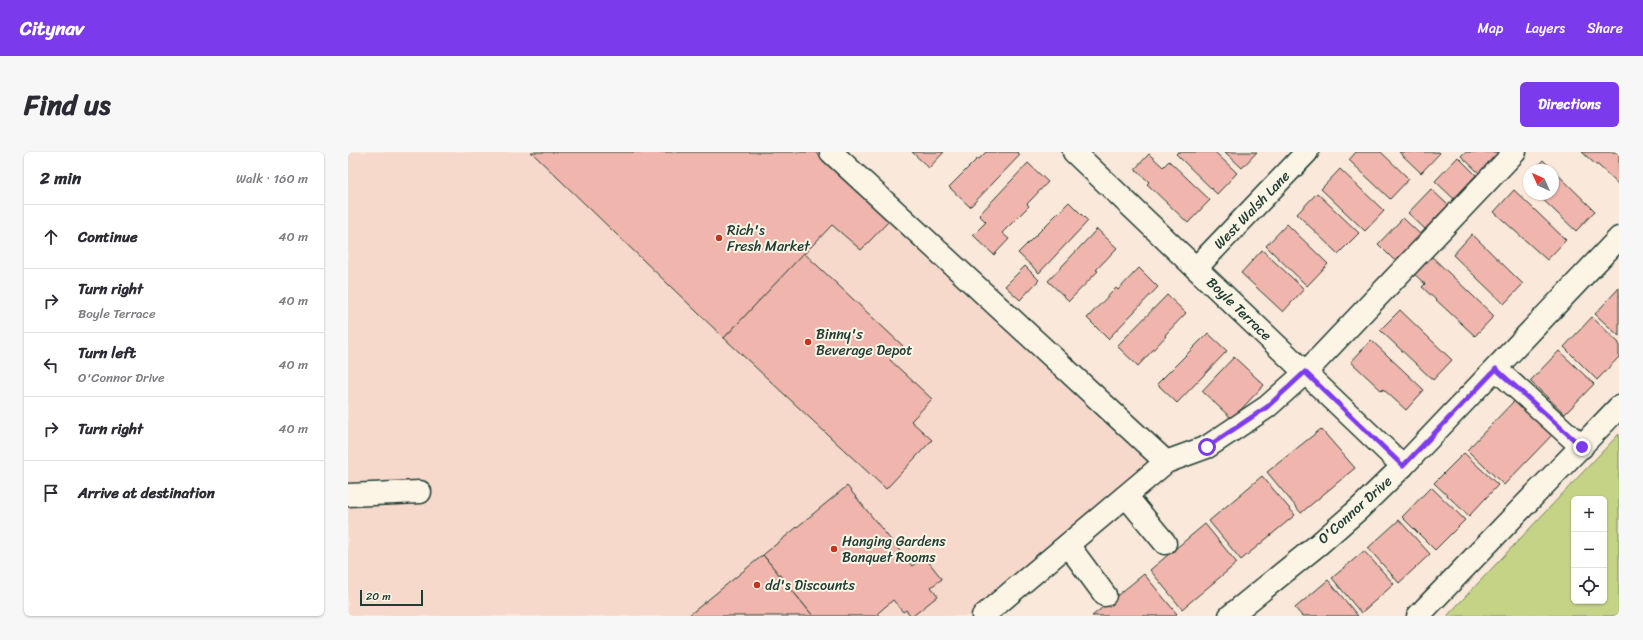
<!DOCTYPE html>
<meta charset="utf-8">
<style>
:root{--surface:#fff;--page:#f7f7f7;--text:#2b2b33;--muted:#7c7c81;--line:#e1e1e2;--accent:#7c3aed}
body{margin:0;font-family:Sriracha,sans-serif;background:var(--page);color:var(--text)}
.controls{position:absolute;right:12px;bottom:12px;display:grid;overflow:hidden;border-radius:6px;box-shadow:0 1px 3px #0004}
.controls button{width:36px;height:36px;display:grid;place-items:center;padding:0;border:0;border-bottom:1px solid var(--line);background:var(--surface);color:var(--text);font:20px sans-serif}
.compass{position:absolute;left:1175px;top:12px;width:36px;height:36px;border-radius:50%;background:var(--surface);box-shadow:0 1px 3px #0004;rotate:315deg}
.scale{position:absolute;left:12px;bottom:10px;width:63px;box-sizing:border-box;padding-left:4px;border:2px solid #1f3d34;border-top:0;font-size:11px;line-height:14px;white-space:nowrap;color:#1f3d34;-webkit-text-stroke:3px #fcf5e5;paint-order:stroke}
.stop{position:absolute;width:12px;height:12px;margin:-9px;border:3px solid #7c3aed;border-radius:50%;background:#fff}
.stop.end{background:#7c3aed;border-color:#fff;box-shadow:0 1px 4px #0008}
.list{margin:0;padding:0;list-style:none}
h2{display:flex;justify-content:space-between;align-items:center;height:52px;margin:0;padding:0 16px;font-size:17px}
h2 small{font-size:13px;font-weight:400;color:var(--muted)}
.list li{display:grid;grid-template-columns:26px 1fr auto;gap:12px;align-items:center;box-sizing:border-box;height:64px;padding:0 16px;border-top:1px solid var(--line)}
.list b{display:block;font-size:15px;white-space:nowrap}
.list p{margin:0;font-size:13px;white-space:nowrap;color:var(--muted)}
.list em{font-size:13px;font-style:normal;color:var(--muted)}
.icon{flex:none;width:22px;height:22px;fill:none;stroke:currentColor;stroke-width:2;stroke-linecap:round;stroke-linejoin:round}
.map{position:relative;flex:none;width:1271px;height:464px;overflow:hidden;border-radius:6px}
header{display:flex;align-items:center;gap:24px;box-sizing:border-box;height:56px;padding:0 20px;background:var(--accent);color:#fff}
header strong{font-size:19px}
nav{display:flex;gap:22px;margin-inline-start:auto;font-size:14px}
.intro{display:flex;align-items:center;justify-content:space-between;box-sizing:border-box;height:96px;padding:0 24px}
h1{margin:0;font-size:28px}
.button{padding:10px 18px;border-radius:6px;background:var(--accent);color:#fff;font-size:14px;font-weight:700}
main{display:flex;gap:24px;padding:0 24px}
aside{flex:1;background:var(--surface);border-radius:6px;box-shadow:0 1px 3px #0004}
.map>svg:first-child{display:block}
.built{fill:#f7d9cc}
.green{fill:#c5d387;stroke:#72885e;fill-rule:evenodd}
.building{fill:#f0b5ac;stroke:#1f3d34}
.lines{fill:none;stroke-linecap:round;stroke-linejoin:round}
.minor-casing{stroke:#1f3d34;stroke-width:25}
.minor{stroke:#fcf5e5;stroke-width:22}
.route{stroke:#7c3aed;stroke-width:5}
.poi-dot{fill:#c8321e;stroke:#fcf5e5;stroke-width:1.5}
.labels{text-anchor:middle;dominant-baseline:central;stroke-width:4;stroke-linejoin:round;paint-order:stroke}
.street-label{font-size:14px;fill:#1f3d34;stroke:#fcf5e5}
.poi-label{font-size:14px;fill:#1f3d34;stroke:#fcf5e5;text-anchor:start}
</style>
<header>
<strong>Citynav</strong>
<nav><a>Map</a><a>Layers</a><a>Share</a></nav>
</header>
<div class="intro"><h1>Find us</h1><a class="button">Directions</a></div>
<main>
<aside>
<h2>2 min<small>Walk · 160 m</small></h2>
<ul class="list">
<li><svg class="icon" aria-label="ahead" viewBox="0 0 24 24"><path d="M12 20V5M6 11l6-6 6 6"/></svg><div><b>Continue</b></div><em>40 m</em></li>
<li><svg class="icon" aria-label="right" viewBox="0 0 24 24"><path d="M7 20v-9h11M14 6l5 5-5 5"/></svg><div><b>Turn right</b><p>Boyle Terrace</p></div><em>40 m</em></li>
<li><svg class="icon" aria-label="left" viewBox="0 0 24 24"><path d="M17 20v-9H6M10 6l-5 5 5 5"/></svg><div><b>Turn left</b><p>O'Connor Drive</p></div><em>40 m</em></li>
<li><svg class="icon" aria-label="right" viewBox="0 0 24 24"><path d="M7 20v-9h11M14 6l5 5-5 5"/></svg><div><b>Turn right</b></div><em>40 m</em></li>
<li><svg class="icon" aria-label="arrive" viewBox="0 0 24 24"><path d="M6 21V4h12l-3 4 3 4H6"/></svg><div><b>Arrive at destination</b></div></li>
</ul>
</aside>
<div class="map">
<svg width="1271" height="464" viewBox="0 0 1271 464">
<rect width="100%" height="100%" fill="#fae8da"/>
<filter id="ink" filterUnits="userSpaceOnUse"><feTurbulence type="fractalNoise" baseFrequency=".025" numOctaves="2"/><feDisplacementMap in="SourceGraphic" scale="8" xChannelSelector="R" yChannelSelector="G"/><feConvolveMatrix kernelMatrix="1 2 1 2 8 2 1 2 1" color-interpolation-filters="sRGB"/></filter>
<g filter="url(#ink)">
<path class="built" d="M0,0H501L839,311L652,464H0Z"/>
<path class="green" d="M1271,282V464H1099ZM1226,347H1256V449H1226Z"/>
<g class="building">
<path d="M183,0H467L542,68L513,98L484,73L376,186Z"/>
<path d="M564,0H596L581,16Z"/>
<path d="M638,0H669L672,3L622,55L601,35L630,6L631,7Z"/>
<path d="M830,0H867L889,21L869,42L828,2Z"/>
<path d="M877,0H909L894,16Z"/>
<path d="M1008,0H1033L1061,27L1042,47L1001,8Z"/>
<path d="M1051,0H1091L1092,1L1073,21Z"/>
<path d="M1117,0H1151L1131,21L1113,4Z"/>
<path d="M1234,0H1271V33L1250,13H1248Z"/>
<path d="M801,2L815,15L821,9L862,48L840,71L799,32L801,30L787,17Z"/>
<path d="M1110,5L1128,23L1106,47L1087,29Z"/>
<path d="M1195,8L1247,59L1228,79L1189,42H1205V18H1186Z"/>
<path d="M680,11L700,30L679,52L681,54L654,81L661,87L646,103L625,83L638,70L631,63Z"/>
<path d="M992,17L1036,59L1017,79L973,37Z"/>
<path d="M1083,37L1100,53L1077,77L1060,61Z"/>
<path d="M1166,38L1218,88L1199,108L1146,60Z"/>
<path d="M969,41L1011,81L990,102L949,62Z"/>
<path d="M721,50L740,69L691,121L670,101Z"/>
<path d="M1055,66L1073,83L1047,109L1030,92Z"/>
<path d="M939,72L980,112L959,134L918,94Z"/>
<path d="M749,77L769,96L748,118L750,119L721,149L700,129Z"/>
<path d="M1124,82L1175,132L1156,152L1105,103Z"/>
<path d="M914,98L956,137L935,160L893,121Z"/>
<path d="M1079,100L1146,164L1127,184L1074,135L1077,132L1062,118Z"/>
<path d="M456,101L555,194L542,208L584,247L563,269L584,288L538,337L376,186Z"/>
<path d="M677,114L691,128L672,148L657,134Z"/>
<path d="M791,116L810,135L760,187L739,166L768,136L770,138Z"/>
<path d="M1271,136V184L1247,162Z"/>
<path d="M819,143L838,161L817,183L818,184L790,214L769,194Z"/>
<path d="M1052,158L1104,208L1085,228L1032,178Z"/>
<path d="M1244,165L1271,191V205L1249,228L1216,195Z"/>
<path d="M860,181L879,199L829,251L809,232Z"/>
<path d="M1023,188L1076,238L1058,258L1035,237L1034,239L1003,210Z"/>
<path d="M1211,199L1246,232L1217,262L1182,229Z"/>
<path d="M886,205L916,233L884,267L854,239Z"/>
<path d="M1167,248L1204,283L1156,333L1119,298Z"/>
<path d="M973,277L1007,316L953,361L919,320Z"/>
<path d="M1116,301L1150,333L1121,364L1086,331Z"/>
<path d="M914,324L947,363L893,408L861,369Z"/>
<path d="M499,334L564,414L576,404L594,427L583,435L590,444L565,464H563L558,458L555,460L545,448L530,461L532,464H465L415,403Z"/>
<path d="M1083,335L1117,368L1087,398L1054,365Z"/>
<path d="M1051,368L1082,402L1051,431L1020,396Z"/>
<path d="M857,372L889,411L834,457L802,418Z"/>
<path d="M1016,399L1046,432L1013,461L984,426Z"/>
<path d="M415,403L465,464H340Z"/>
<path d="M796,422L829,462L826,464H744Z"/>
<path d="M980,428L1010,464H954L947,456Z"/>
</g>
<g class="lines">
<g class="minor-casing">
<g id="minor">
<path d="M483,0L818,310"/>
<path d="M726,0L1055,314"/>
<path d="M848,116L959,0"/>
<path d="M1148,217L1234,295"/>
<path d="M0,343L72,340"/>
<path d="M778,344L817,391"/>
<path d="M720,393L757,443"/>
<path d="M635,464L818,310L859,295L919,255L957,221L1167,0"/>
<path d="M882,464L971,392L1012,356L1055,314L1271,86"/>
<path d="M1070,464L1271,255"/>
</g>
</g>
<use href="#minor" class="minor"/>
</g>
</g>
<g class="lines" filter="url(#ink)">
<path class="route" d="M859,295L919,255L957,220L1055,314L1148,217L1234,295"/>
</g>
<g class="poi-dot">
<circle cx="371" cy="86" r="4"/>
<circle cx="460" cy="190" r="4"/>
<circle cx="486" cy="397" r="4"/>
<circle cx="409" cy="433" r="4"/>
</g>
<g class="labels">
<g class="street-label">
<text transform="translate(904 58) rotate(-46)">West Walsh Lane</text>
<text transform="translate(891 157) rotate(44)">Boyle Terrace</text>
<text transform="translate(1007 358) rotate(-42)">O'Connor Drive</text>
</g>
<g class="poi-label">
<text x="379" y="78">Rich's<tspan x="379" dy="16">Fresh Market</tspan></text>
<text x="468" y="182">Binny's<tspan x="468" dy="16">Beverage Depot</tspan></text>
<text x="494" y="389">Hanging Gardens<tspan x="494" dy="16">Banquet Rooms</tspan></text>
<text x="417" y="433">dd's Discounts</text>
</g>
</g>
</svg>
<div class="controls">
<button>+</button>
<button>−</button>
<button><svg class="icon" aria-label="locate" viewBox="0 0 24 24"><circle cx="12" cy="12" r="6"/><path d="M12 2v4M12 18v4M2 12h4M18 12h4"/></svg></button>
</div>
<svg class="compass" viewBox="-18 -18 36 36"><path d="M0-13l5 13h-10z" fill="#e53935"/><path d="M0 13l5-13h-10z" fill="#7c7c81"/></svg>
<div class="scale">20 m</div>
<div class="stop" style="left:859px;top:295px"></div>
<div class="stop end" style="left:1234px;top:295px"></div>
</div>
</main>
